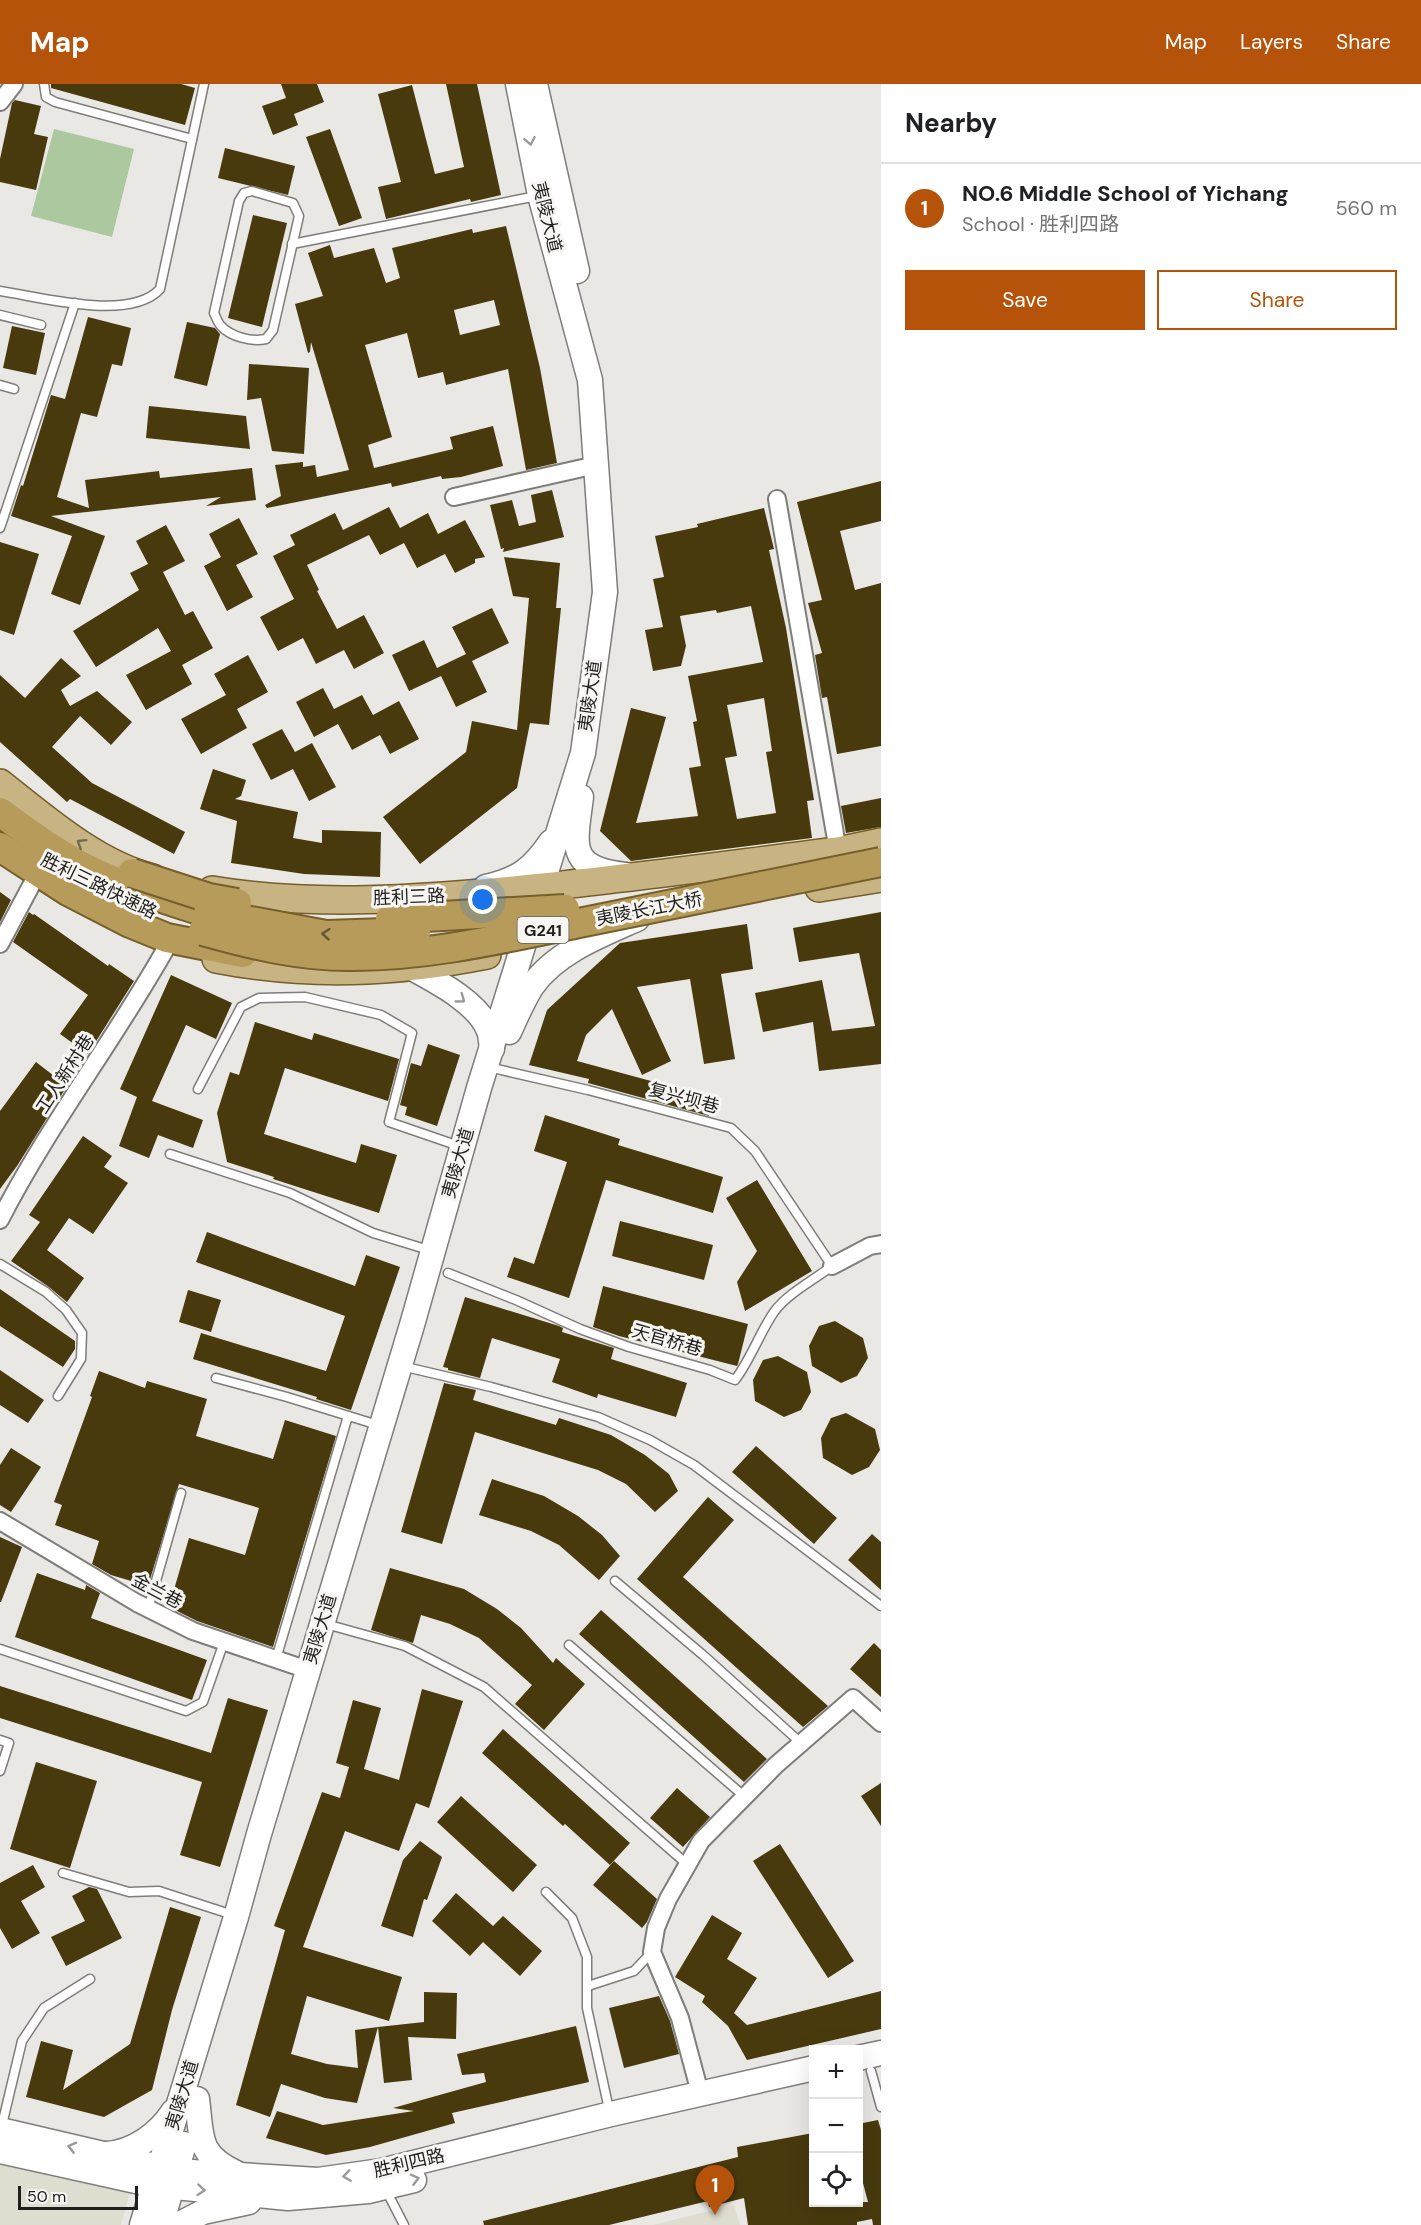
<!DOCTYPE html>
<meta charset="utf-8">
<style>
:root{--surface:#fff;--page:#f6f6f6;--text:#202124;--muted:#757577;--line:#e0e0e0;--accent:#b45309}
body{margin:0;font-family:"DM Sans","Noto Sans SC",sans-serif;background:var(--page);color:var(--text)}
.controls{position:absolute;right:18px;bottom:18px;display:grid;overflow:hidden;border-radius:0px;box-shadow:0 6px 24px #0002}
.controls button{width:54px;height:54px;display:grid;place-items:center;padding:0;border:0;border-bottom:2px solid var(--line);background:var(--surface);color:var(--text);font:30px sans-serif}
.scale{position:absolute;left:18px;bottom:15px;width:120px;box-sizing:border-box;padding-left:6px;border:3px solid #201f1e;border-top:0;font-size:16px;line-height:21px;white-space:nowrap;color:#201f1e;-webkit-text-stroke:4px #f7f6f2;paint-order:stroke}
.you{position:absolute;left:483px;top:816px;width:21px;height:21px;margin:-15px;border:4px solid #fff;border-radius:50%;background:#1a73e8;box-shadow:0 0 0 9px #1a73e833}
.badge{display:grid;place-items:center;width:39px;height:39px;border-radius:50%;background:var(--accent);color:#fff;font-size:20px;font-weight:700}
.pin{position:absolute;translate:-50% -50px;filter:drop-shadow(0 2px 3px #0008)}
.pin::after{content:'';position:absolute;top:32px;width:21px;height:18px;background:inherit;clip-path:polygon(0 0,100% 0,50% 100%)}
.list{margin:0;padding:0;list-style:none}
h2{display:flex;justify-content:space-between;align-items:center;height:78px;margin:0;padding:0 24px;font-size:26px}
h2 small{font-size:20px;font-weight:400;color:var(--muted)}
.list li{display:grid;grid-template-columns:39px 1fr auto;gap:18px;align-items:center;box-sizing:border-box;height:90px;padding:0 24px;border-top:2px solid var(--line)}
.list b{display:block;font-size:22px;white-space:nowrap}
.list p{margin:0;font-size:20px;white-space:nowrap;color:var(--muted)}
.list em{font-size:20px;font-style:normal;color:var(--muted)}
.actions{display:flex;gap:12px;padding:18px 24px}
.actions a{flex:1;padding:14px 0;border:2px solid var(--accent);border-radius:0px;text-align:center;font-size:21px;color:var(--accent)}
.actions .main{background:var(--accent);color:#fff}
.icon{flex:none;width:33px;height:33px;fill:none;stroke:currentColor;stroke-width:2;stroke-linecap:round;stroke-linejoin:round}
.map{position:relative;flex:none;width:881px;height:2141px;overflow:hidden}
header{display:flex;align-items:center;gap:36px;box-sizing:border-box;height:84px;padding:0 30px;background:var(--accent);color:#fff}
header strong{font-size:28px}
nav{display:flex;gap:33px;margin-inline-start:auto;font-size:21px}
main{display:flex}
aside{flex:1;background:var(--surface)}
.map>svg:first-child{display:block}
.built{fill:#dfdcd0}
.pitch{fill:#acc89e}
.building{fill:#483a0d;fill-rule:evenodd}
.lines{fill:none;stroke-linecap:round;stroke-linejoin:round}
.service-casing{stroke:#7e7d79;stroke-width:11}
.minor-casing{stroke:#7e7d79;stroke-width:20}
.secondary-casing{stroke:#7e7d79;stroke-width:27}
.primary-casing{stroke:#755f2a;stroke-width:30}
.trunk-casing{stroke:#755f2a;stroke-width:32}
.service{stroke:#fff;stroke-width:8}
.minor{stroke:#fff;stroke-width:16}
.secondary{stroke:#fff;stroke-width:24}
.primary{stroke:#c8b483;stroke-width:27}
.trunk{stroke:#b69b5a;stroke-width:28}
.trunk-bridge-casing{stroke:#755f2a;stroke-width:32;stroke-linecap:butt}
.trunk-bridge{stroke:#b69b5a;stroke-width:28}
.oneway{stroke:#9b9a9a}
.oneway2{stroke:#746a50}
.oneway3{stroke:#645739}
.labels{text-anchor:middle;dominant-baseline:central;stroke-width:6;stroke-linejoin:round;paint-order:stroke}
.shield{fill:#f7f6f2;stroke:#60605e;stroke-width:1.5}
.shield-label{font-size:16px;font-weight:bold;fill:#201f1e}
.street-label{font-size:18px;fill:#201f1e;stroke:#f7f6f2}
</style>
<header>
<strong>Map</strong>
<nav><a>Map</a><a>Layers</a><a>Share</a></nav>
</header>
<main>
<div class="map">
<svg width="881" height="2141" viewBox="0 0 881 2141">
<rect width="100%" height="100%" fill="#eae8e4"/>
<g class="built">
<path d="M0,2080L130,2108L121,2141H0Z"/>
<path d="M734,2121L740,2141H653Z"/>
</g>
<path class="pitch" d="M54,45L134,65L112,153L31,132Z"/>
<g class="building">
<path d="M51,0H181L195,4L185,41L51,4Z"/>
<path d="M281,0H317L324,18L294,30L298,41L273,51L262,22L286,14Z"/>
<path d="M446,0H477L501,111L471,118L470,115L386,135L378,103L401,98L378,10L412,1L435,90L464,83Z"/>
<path d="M15,16L41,22L34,50L48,53L36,106L0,98V75L12,19Z"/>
<path d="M330,45L362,134L339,142L306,53Z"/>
<path d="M225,64L295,82L288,111L218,94Z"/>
<path d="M253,131L287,139L262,243L228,234Z"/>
<path d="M506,142L540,284L557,379L526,386L508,285L446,301L443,288L418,294L407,249L365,261L392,353L368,361L374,384L453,365L450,353L493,342L503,382L461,393L442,395L441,392L392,403L391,399L267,424L265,421L281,412L275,381L303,378V383L315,381L317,393L349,386L311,258L310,268L308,269L295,220L323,212L308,169L330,161L334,174L374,164L386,199L400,194L392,164L472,145L473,149ZM494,216L500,241L460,251L454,226Z"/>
<path d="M88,233L131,244L122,282L112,280L97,333L81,329L57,413L89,424L85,396L159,387L160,394L252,384L256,416L206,422L221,413L51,432L105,452L80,521L51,510L72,452L11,432L21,401L23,402L51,311L65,315Z"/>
<path d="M187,238L215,244L220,250L207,302L174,294Z"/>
<path d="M12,242L45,249L36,291L3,284Z"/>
<path d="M249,280L309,284L304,370L272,367L261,314L247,316Z"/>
<path d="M149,322L246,332L250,365L146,354Z"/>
<path d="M881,397V437L840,447L855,506L881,499V662L837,670L827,613L822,614L815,571L822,569L808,519L822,516L797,418Z"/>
<path d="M552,406L564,453L503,468L504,464L501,465L490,421L512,416L519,442L536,438L531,411Z"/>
<path d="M389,423L400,444L428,429L438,450L465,436L485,473L475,475V479L455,489L445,470L417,484L404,459L380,471L369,451L307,481L319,506L317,507L337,545L364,531L384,569L354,585L344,566L316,580L303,554L278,567L260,533L294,515L273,472L295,461L290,451L335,429L343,446Z"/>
<path d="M764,424L774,465L769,466L786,544L814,716L807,717L812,754L631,777L600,747L631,624L666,633L636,739L698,732L689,684L701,682L693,638L697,637L688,592L763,578L751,522L717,529L716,526L680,532L686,562L681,582L653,587L645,546L663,543L653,495L664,493L655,452L698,443L697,440ZM764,614L772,667L766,668L776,729L737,735L725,674L737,672L727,621Z"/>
<path d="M239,434L258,470L236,481L253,513L227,527L204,482L221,473L209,450Z"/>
<path d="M166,441L185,477L163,488L185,531L193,527L213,564L182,581L192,600L146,626L126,591L171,567L158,544L96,583L73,547L139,506L130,489L148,480L136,457Z"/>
<path d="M0,458L39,470L14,551L0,546Z"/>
<path d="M504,473L560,479L556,524H561L549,641L530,639L517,704L420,780L383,733L466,668L472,637L517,646L529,514L513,512Z"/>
<path d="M492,524L509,559L472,577L487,608L456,623L441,592L409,607L392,571L424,556L437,584L466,570L452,543Z"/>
<path d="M248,571L268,608L237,625L247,644L201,670L181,635L226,611L214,590Z"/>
<path d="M61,574L81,592L61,606L70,622L97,607L132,638L111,661L80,632L52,663L92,699L185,748L174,770L70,715L67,718L0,658V591L25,614Z"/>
<path d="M323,604L334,625L362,611L373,631L399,617L419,655L390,670L380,651L352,666L338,640L314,653L296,618Z"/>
<path d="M282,645L295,668L312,659L336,703L309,717L293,685L271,696L252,660Z"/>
<path d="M213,685L246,696L241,712L235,715L298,728L293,754L322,759V746L381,748L380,793L304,790L231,779L237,737L200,725Z"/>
<path d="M881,714V743L846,749L841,722Z"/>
<path d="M0,808L11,816L0,838Z"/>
<path d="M29,828L33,831L34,830L108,882L109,880L134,897L88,970L60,950L88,911L13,858Z"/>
<path d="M881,828V980L819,987L813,938L763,948L755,909L822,896L832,947L875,942L859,869L799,878L793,844Z"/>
<path d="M747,840L753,885L721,890L735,975L704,980L690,895L637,903L671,977L642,991L612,925L586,951L577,977L714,1014L709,1032L588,999L589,995L529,981L547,926L620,859Z"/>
<path d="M171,891L232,919L216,955L186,941L152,1017L203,1036L193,1064L158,1051L149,1074L119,1062L137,1013L120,1005Z"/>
<path d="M255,938L312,956L314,949L399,975L388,1017L285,984L264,1050L356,1079L361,1060L397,1071L379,1129L273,1095L274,1093L227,1078L217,1029L230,988L239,991Z"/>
<path d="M428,960L460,971L437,1042L405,1031L407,1023L400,1021L411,979L421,982Z"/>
<path d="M36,978L67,1002L17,1082L0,1105V1027Z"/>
<path d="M545,1031L620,1055L618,1061L723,1093L713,1129L606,1096L569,1214L507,1193L514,1173L534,1180L567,1078L534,1067Z"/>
<path d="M83,1052L112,1072L104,1083L128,1099L93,1150L69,1134L47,1166L84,1194L67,1218L49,1203L11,1177L40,1138L29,1131Z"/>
<path d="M757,1096L812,1187L745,1227L737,1198L757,1167L726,1114Z"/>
<path d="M620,1137L713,1161L704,1196L612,1172Z"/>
<path d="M207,1148L355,1202L366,1171L400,1183L351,1326L316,1315L317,1313L193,1275L201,1249L326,1287L345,1232L196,1178Z"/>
<path d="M603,1202L748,1240L738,1280L737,1282L619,1252L593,1243Z"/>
<path d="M0,1205L75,1257V1265L63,1283L0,1242Z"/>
<path d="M188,1206L221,1216L211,1248L179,1238Z"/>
<path d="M465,1213L559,1242L563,1244L562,1248L614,1264L611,1275L687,1299L676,1333L598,1310L597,1314L552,1298L560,1275L492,1254L480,1294L448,1286V1284L443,1283Z"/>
<path d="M835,1237L863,1254L868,1274L857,1292L841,1299L812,1282L809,1262L819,1242Z"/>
<path d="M778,1272L807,1288L811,1308L801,1326L784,1333L755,1317L753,1296L763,1276Z"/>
<path d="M0,1286L44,1316L28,1339L0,1321Z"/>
<path d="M99,1287L145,1304L147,1297L207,1315L196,1352L273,1375L285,1336L336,1352L273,1563L197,1537L169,1523L189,1454L245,1471L259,1424L179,1400L148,1502L111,1491L92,1480L99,1457L55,1441L62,1421L54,1418L92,1313L90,1312Z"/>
<path d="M444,1299L476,1306L473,1316L556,1341L559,1334L611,1351L645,1371L669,1390L678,1407L655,1428L626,1400L598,1386L475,1348L442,1460L401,1448Z"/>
<path d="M846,1329L875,1345L880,1366L869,1383L852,1391L823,1374L821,1354L831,1334Z"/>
<path d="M756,1362L837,1434L814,1460L732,1388Z"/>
<path d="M11,1364L41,1383L11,1428L0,1421V1381Z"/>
<path d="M492,1395L544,1412L578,1432L602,1451L620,1472L599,1496L559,1461L531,1447L479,1431Z"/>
<path d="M708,1413L734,1436L683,1493L828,1622L803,1643L637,1495Z"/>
<path d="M872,1450L881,1458V1506L848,1476Z"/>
<path d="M0,1453L22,1463L1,1518H0Z"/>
<path d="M390,1484L464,1505L497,1525L521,1544L553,1579L556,1574L585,1600L544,1646L515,1620L532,1601L479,1554L450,1540L421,1531L413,1559L371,1546Z"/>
<path d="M37,1489L85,1506L86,1501L100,1509L91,1534L207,1576L192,1616L15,1553Z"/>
<path d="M601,1526L767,1675L744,1698L579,1550Z"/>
<path d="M874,1559L881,1566V1613L850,1585Z"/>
<path d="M0,1602L211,1669L228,1614L268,1626L220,1783L180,1771L202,1698L0,1634Z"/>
<path d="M422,1605L463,1617L429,1724L416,1719L399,1767L345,1747L303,1863L402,1893L389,1937L307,1912L291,1970L327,1980L358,1984L355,1946L378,1943L357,2019L325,2014L281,2000L270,2033L236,2021L285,1846L274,1842L322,1708L340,1714L349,1683L336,1679L353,1616L381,1624L364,1685L399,1696Z"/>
<path d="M503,1645L630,1759L610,1781L565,1740L563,1742L482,1669Z"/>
<path d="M36,1678L97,1697L70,1784L10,1765Z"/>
<path d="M881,1699V1742L861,1712Z"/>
<path d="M677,1704L710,1733L683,1763L650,1734Z"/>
<path d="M461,1712L537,1781L513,1808L437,1738Z"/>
<path d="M420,1757L442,1773L427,1816L424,1815L413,1853L381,1842L403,1776Z"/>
<path d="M780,1760L854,1877L828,1894L753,1777Z"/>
<path d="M614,1777L657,1815L647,1838L642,1844L593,1801Z"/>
<path d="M33,1781L45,1803L21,1817L40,1849L12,1865L0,1844V1799Z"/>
<path d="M89,1803L97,1805L122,1854L66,1882L51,1853L85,1837L72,1812Z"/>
<path d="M456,1809L493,1842L503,1832L542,1867L520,1892L483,1858L470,1872L432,1837Z"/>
<path d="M170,1823L201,1833L172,1926L152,2006L104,2033L26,2013L41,1957L73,1966L63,2006L130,1960Z"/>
<path d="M712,1831L742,1849L727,1875L757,1894L734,1929L747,1941L881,1907V1945L747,1976L728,1942L702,1918L705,1912L675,1893Z"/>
<path d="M424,1908L457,1909L456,1955L408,1953L412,1996L384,1999L378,1943L424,1938Z"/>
<path d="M659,1912L670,1937L679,1970L624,1984L609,1924Z"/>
<path d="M576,1942L589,1998L452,2029L455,2039L370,2063L326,2071L266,2054L277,2027L323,2041L414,2027L393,2024L486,1998L484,1989L462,1991L457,1970Z"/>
<path d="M878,2036L881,2046V2141H873L872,2135L857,2138V2141H748L744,2114L709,2123L708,2117L609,2141H484L483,2137L738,2073L737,2063L813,2049V2118H868L858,2080V2040Z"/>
</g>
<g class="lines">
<g class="service-casing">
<g id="service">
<path d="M44,0L46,13L55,18L192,55"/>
<path d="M252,107L293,119L299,132L273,246L266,255C252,258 231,253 221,242C218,239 216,233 214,229L239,117L244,109Z"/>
<path d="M292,160L537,112"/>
<path d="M0,207C41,213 130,238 160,205L204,0"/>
<path d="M0,231L41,241"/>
<path d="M0,301L14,305"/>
<path d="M0,444L75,219"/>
<path d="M198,1005L241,923L259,914L305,913L381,931L412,949L389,1038L459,1062"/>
<path d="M170,1070L290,1109L373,1149L432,1167"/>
<path d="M0,1180L46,1208L66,1226L82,1249L81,1275L58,1312"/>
<path d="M448,1189L516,1216L580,1245L629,1263L710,1286L735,1296C751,1275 759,1250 774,1228C788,1209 814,1196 832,1182L755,1067L731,1044L588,1006L497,985"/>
<path d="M410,1284L491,1303L598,1333L650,1356L694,1381L881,1522"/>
<path d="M216,1294L287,1313L381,1342"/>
<path d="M615,1497L703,1571L801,1659"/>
<path d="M148,1525L181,1409"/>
<path d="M333,1542L405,1562L484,1603L688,1781"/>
<path d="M569,1561L745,1713"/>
<path d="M0,1565L186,1627L203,1618L224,1558"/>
<path d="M276,1575L348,1332"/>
<path d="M0,1656L9,1659L0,1687"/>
<path d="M63,1789L129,1808L159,1807L233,1831"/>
<path d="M546,1808L572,1834L587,1873V1924L610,2030"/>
<path d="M588,1902L634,1887L652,1868"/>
<path d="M871,1987L881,2023"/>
<path d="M1,2045L22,1957L44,1924L90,1895"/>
<path d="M386,2106L404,2141"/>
</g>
</g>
<g class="minor-casing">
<g id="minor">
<path d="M0,18L14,0"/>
<path d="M454,413L596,381"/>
<path d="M777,415L838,767"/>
<path d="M0,860L33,798"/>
<path d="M0,1136C48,1042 113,958 165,866"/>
<path d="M832,1182L870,1162L881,1160"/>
<path d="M0,1437L137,1519L193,1547L308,1586"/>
<path d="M700,2009L680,1934L652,1868L656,1844L668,1815L701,1757L776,1681L853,1614L881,1639"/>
</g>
</g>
<g class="secondary-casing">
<g id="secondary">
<path d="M535,0L577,187"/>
<path d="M581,713C575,761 566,785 626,791"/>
<path d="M486,803C518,796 533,785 551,758"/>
<path d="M412,884C436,897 479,919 489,947C491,952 491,959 492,965"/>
<path d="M509,948C516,933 523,916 532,902C556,868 601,851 637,835"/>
<path d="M858,1974L881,1969"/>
<path d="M197,2015C202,2055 197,2070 236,2089"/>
<path d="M0,2046L176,2087L318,2096L381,2087L611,2030L814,1984"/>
<path d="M0,2067L154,2101L288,2114L368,2107L414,2096"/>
<path d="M106,2070C133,2069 159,2050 173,2028"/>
<path d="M142,2141L236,1833L259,1750L412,1241L479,1004L583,669L605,508L590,296L540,111L518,0"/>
<path d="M161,2141L184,2060"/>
<path d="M178,2141L203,2128L249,2118"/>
</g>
</g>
<g class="primary-casing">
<g id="primary">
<path d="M0,699C44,734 98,781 153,794"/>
<path d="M819,804L881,794"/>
<path d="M212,806C314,823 421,815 523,805C628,795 733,780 838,767L881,758"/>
<path d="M216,875C308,893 396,889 487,871"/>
</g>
</g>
<g class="trunk-casing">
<g id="trunk">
<path d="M0,728C31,751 63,774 98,790C134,806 171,817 208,829"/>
<path d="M0,763L68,807L130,839L167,854L243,869"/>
</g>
</g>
<use href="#service" class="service"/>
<use href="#minor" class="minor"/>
<use href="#secondary" class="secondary"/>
<use href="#primary" class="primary"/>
<use href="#trunk" class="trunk"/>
<g class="trunk-bridge-casing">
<g id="trunk-bridge">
<path d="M132,789L209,814L237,819"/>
<path d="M208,829L326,851L416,848"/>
<path d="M390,835L565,825"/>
<path d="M203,847C253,861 302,873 354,872C430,872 505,854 579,839C679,819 780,799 881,778"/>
</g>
</g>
<use href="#trunk-bridge" class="trunk-bridge"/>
</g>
<defs><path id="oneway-chevron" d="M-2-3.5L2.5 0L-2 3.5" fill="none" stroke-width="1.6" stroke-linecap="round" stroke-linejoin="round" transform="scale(1.5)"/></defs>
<g class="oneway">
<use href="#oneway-chevron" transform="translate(530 57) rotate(79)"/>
<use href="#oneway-chevron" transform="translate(461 915) rotate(36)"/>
<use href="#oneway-chevron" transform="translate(72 2063) rotate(-166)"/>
<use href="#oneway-chevron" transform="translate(347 2092) rotate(172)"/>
<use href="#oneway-chevron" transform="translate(415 2095) rotate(-14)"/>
<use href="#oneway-chevron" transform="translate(201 2106) rotate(5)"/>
</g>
<use class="oneway2" href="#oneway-chevron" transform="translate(81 759) rotate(-148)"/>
<use class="oneway3" href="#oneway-chevron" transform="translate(326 850) rotate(-176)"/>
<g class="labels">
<rect class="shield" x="517.5" y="833" width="51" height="26" rx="4.5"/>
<g class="shield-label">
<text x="543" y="846">G241</text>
</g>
<g class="street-label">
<text transform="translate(547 133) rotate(76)">夷陵大道</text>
<text transform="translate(590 612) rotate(-82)">夷陵大道</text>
<text transform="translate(99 802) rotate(26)">胜利三路快速路</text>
<text transform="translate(409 813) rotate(-2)">胜利三路</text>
<text transform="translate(649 825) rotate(-11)">夷陵长江大桥</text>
<text transform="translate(65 990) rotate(-57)">工人新村巷</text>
<text transform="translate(684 1014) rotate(15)">复兴坝巷</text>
<text transform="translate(458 1079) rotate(-74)">夷陵大道</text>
<text transform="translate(667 1256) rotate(16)">天官桥巷</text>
<text transform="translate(157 1507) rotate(28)">金兰巷</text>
<text transform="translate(320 1545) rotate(-73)">夷陵大道</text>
<text transform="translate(182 2011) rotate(-73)">夷陵大道</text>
<text transform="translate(409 2079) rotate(-13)">胜利四路</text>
</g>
</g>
</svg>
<div class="controls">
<button>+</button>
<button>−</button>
<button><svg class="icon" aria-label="locate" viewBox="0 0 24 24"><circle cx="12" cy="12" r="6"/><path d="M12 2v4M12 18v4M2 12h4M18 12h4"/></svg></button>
</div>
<div class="scale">50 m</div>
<div class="you"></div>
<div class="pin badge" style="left:715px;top:2131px">1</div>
</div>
<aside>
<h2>Nearby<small></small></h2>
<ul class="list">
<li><span class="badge">1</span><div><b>NO.6 Middle School of Yichang</b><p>School · 胜利四路</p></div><em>560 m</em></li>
</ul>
<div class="actions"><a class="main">Save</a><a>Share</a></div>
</aside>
</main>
